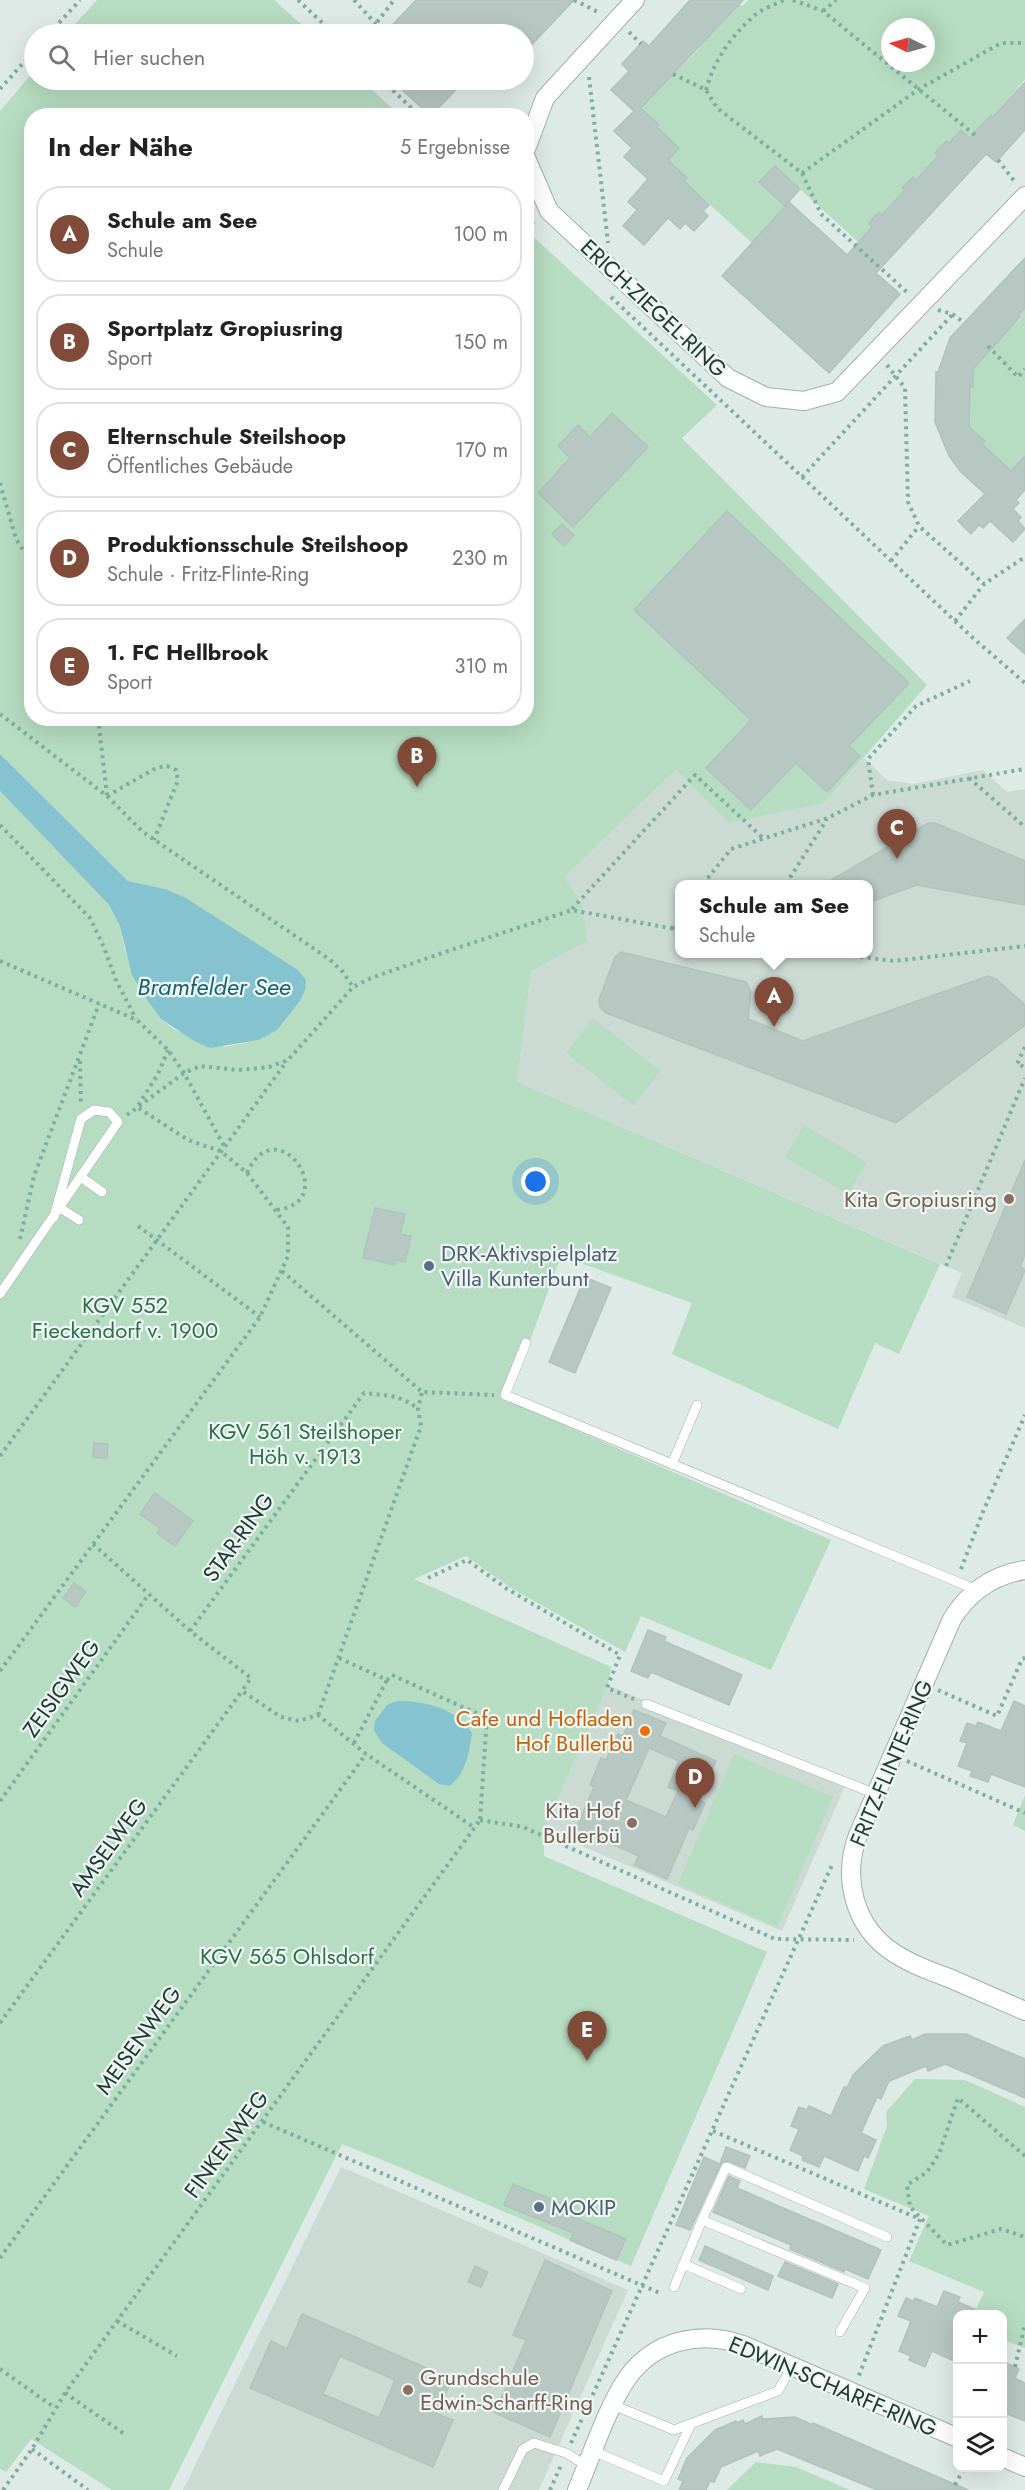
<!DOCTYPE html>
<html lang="de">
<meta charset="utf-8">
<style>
:root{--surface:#fff;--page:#f2f2f2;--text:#222;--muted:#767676;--line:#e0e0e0;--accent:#804b38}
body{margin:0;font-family:Jost,sans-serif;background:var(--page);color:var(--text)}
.controls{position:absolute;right:18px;bottom:18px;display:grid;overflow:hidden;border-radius:12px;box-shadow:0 6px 24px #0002}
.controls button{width:54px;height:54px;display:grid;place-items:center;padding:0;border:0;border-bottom:2px solid var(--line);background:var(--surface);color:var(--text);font:30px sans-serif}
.compass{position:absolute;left:881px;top:18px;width:54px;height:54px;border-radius:50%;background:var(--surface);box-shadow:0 6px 24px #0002;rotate:275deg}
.you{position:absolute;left:536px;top:1182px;width:21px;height:21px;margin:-15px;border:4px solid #fff;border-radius:50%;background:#1a73e8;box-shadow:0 0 0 9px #1a73e833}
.badge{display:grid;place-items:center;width:39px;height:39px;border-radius:50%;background:var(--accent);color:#fff;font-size:20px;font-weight:700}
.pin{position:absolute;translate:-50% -50px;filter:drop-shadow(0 2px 3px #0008)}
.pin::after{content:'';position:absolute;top:32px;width:21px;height:18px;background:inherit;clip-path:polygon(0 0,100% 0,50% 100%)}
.popup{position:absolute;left:675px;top:880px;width:198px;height:78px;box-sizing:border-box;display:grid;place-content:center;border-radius:12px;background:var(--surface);filter:drop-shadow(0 2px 4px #0005);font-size:20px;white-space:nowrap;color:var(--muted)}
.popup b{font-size:22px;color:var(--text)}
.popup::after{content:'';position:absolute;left:50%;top:100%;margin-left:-12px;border:12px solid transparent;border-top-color:var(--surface)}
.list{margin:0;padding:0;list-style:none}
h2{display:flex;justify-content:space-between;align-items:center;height:78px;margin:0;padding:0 24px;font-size:26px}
h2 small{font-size:20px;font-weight:400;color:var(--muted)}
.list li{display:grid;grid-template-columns:39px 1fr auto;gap:18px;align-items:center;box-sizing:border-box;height:96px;margin:0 12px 12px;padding:0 12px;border:2px solid var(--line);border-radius:24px}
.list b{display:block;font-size:22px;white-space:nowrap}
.list p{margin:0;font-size:20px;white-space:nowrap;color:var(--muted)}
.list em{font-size:20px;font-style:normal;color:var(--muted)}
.icon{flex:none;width:33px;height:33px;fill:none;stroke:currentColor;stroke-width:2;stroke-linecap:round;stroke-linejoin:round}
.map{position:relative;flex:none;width:1025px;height:2490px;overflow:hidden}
.search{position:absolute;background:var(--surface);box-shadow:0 6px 24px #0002;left:24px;top:24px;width:510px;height:66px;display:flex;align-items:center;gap:15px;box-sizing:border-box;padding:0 21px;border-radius:33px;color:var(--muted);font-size:22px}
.panel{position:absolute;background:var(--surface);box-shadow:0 6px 24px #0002;left:24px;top:108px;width:510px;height:618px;border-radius:24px}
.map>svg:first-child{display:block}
.built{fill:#ccdad4;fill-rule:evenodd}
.green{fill:#b6dcc1;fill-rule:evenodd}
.water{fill:#85c3d0}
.building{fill:#b7c7c1;stroke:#b1c3bc;stroke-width:1.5;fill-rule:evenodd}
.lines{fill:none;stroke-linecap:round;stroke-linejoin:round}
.lane-casing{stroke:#a1b1ac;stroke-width:10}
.street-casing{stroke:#a1b1ac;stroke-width:20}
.path{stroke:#7eaea0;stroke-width:4;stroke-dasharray:3 4.5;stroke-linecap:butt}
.lane{stroke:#fff;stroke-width:9}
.street{stroke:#fff;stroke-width:18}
.education-dot{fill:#8d6e63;stroke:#eef7f3;stroke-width:2}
.service-dot{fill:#5c6f8a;stroke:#eef7f3;stroke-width:2}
.food-dot{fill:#e8710a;stroke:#eef7f3;stroke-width:2}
.labels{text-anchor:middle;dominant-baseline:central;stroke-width:4.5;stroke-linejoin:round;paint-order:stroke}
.street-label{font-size:22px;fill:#203933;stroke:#eef7f3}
.education-label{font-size:22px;fill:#785e54;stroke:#eef7f3;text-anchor:end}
.service-label{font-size:22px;fill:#4e5e75;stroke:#eef7f3;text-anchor:start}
.park-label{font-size:22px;fill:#2a7047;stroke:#eef7f3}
.food-label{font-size:22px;fill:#c56008;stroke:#eef7f3;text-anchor:end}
.water-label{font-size:24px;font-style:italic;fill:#1a6475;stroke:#eef7f3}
</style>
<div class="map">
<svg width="1025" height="2490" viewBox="0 0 1025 2490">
<rect width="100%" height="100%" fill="#deeae5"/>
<g class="built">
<path d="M864,758L887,780L913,784L983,770L1007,792L1025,789V1328L952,1297L962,1273L517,1082L531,971L582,905L565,877L676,769L824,803ZM680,884H868V954H680Z"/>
<path d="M608,1685L845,1786L782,1931L544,1830Z"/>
<path d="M341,2167L628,2290L539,2490H183Z"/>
</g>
<g class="green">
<path d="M97,0H274L312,34H66Z"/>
<path d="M748,0H1025V79L993,117L990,115L981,125L972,141L961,131L916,180L913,177L903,187L905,191L882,215L879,212L869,223L872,227L858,242L775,166L759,182L785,206L752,243L684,181L687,178L668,160L679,148L657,127L659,125L642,107L697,51L724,17L726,18L739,4L742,6ZM890,27H926V63H890Z"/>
<path d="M34,71V80H361L400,115L32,116V718H526L527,231L717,405L682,438L927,685L824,803L729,823L676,769L565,877L582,905L587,941L531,971L517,1082L940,1264L899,1354L875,1343L838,1429L672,1354L692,1303L561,1256L508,1401L831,1540L771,1670L641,1616L625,1652L511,1588L466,1556L414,1579L611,1667L608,1685L544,1830V1856L767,1952L631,2266L407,2170L342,2144L169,2490H112L31,2439L6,2472L0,2469V791L109,905L120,926L125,950L145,997L161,1019L175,1030L225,1047L259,1040L277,1029L300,1001L298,970L165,889L128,881L0,754V111Z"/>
<path d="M1025,308V462L1011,471L997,458L993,461L972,436L964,419L969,417C970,399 962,370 977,357C984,350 993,347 1000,339L997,336L1009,323L1013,326L1021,318L1019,315Z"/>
<path d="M593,1018L660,1071L634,1106L566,1053Z"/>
<path d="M804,1125L867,1162L848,1194L785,1157Z"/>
<path d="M734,1754L833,1797L777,1927L678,1884Z"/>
<path d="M1025,1795V1831L1013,1825Z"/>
<path d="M915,2079L965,2080L1025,2107V2348L1003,2340L1002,2314H974L984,2292L909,2261L929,2216L864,2189L887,2126L886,2112Z"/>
<path d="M756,2462L796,2467L850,2490H727Z"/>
</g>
<g class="water">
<path d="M0,754L128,881L165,889L186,898L298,970L306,980L305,990L300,1001L277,1030L259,1040L210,1048L194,1041L161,1019L145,997L132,975L120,926L109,905L0,791Z"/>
<path d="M397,1701C425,1701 456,1708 472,1733C469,1753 466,1772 450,1786L439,1784L382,1743L374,1730L375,1721L387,1705Z"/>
</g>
<g class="building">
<path d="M416,0H574L524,53V34H384Z"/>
<path d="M690,0H743L641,108L659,125L657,127L679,148L668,160L687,178L684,181L709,205L703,211L708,216L694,231L685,223L680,229L668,218L644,245L623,226L637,210L628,202L648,179L624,157L632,148L614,131L634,111L611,90L629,71L622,64L643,41L649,46Z"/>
<path d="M391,80H465L431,116Z"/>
<path d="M1025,82V130L996,162L986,154L876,273L900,294L829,373L722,276L789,202L847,255L872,227L869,223L879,212L882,215L905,190L902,188L913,177L916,180L938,156L935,153L946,141L949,143L961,130L969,138L991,115L993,117Z"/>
<path d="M775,166L800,189L785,206L759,182Z"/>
<path d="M1025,258V308L1018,315L1020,317L973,369V387H970L969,427L985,441L982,444L1011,471L1025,456V490L1016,500L1019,503L1013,509L1021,517L1018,521L1025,529L1013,542L990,521L983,528L979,525L971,534L958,521L985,494L960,471L949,456L935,422L936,372H938L950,338Z"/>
<path d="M612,413L648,447L573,527L538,493L570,458L558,446L578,425L590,437Z"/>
<path d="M727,511L909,683L849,746L860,756L827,792L796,763L751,810L706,768L751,720L634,610Z"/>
<path d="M562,524L574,535L564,546L552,534Z"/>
<path d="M1025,619V654L1007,638Z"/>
<path d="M928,823H935L1025,861V905L917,885L868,903V885H823Z"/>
<path d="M621,952L746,982L751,992L748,1019L803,1041L988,976L996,979L1025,1005V1025L896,1123L606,1013L600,1007L599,1000L615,957Z"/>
<path d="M1025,1160V1255L1020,1266L1025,1270L1006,1314L967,1297Z"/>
<path d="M375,1208L405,1214L400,1234L411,1236L405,1262L396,1260L395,1265L363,1258Z"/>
<path d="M585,1277L611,1288L575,1373L549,1362Z"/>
<path d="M94,1443L108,1444L107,1459L93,1457Z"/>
<path d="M155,1493L193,1521L175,1546L157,1533L161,1529L140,1514Z"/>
<path d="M74,1583L86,1592L75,1607L63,1598Z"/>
<path d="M648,1630L666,1637L664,1641L742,1675L729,1705L651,1672L648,1678L631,1671Z"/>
<path d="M1014,1701L1025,1706V1787L991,1774L988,1782L970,1776L972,1771L958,1766L967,1743L960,1741L967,1723L976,1726L978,1722L1001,1731Z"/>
<path d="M634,1710L666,1723L660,1736L716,1761L699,1800L705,1803L693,1830L689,1828L667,1879L634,1865L639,1856L576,1828L594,1787L590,1785L601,1758L606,1760L618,1734L623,1736ZM649,1748L679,1761L668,1787L678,1791L666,1817L626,1800Z"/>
<path d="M925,2034H966L1025,2059V2098L945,2064L928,2071L926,2066L889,2081L881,2099L877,2097L861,2133L876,2140L868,2158L864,2156L858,2171L824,2156L819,2167L802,2160L803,2156L790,2150L799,2129L791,2126L799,2107L807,2110L809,2106L831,2116L844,2087L847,2088L853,2075L883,2046L910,2036L912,2040Z"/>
<path d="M726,2147L750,2156L745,2168L728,2161L722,2162L690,2230L676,2225L704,2157L720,2164Z"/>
<path d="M729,2176L740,2181L737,2188L881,2250L868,2279L845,2269L844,2272L790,2249L791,2245L713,2212Z"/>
<path d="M513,2184L565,2205L562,2212L626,2239L616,2260L570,2240L573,2233L504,2205Z"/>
<path d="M705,2246L773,2276L768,2290L699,2260Z"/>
<path d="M545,2260L612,2291L550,2437L495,2413L526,2340L513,2335Z"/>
<path d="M785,2262L838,2284L832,2298L778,2276Z"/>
<path d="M475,2266L488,2272L481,2287L468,2282Z"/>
<path d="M944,2291L960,2297L958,2302L986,2314H957V2353L954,2361L932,2351L925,2367L909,2360L911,2356L899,2351L911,2321L898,2316L906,2298L913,2301L915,2298L937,2307Z"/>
<path d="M302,2314L452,2379L437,2414L453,2420L433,2467L250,2388L271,2341L287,2349ZM340,2356L395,2380L379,2418L323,2394Z"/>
<path d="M1002,2361L1019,2369L1015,2378L1025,2383V2421L1002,2412Z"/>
<path d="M762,2416L763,2419L795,2417L813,2425V2423L968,2490H877L777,2449L760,2456L758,2451L721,2467L714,2482L710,2481L706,2490H679L683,2481L678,2479L687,2458L715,2430L736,2421L737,2423L743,2420L745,2424Z"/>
</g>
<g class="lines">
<g class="lane-casing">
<g id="lane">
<path d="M81,1177L102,1192"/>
<path d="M60,1208L79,1220"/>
<path d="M0,1294L118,1122L109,1112L94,1110L81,1119L54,1217"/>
<path d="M526,1343L505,1395L977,1590"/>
<path d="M672,1464L697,1405"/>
<path d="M646,1704L876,1794"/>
<path d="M702,2220L726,2167L887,2237"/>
<path d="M683,2264L741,2289"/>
<path d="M674,2287L702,2220L865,2288L840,2332"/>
<path d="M613,2405L674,2430L778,2391L792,2366"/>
<path d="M593,2451L664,2481L691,2424"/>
<path d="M503,2490L523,2449L534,2443L566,2453L587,2466"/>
</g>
</g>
<g class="street-casing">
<g id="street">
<path d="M526,149L545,98L635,0"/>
<path d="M526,158L549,211L728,378L766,397L804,401L837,392L1025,196"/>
<path d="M1025,1570C993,1575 969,1592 952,1619L858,1835C842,1878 854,1927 894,1953C911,1964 930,1971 949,1978C974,1989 1000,2000 1025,2011"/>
<path d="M1002,2457L1025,2467"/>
<path d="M577,2490C591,2457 608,2405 628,2377C655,2340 701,2330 743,2345L958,2438"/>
</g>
</g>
<g class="path">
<path d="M298,0L334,34"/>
<path d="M354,0L376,24"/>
<path d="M574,0L600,13"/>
<path d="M793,0L823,11L976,136"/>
<path d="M823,11L836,0"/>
<path d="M629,32L641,44"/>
<path d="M49,34L80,0"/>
<path d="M368,34L394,0"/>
<path d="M673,74L706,90L717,108L802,173L821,214L909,294"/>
<path d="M589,77L608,243"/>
<path d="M382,80L420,116"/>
<path d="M0,89L34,51"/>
<path d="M706,90C714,60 731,36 755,15C762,9 774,5 784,0"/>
<path d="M998,160L1015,182"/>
<path d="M802,173L919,89L1001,43H1025"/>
<path d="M526,217L536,226"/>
<path d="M611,297L973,638L1025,683"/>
<path d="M938,310L952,314L962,321"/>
<path d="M988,346L1018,377L1025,369"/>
<path d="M887,365L905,388L908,502L919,526L984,584"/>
<path d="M802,477L952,315"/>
<path d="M0,483L16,539L32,564"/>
<path d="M891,561L919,526"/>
<path d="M955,621L984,584L1025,557"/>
<path d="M0,714L107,796L143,832L329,959L343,972L353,987"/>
<path d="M98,718L107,795"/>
<path d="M969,778L1025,827"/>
<path d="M873,795L868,759L916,706L970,681"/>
<path d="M107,796L156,768L167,766L176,770L178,780L154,840"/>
<path d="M0,825L90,918L103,945L116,980L136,1019"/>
<path d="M703,884L731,849L828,818L873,795L1025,769"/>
<path d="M786,884L827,819"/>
<path d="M572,909L695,775L763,838"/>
<path d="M672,929L680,916"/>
<path d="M838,954L894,961L1025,946"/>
<path d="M0,961L137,1020L168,1050L184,1073L224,1146"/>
<path d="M1025,1047L1017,1064L1025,1067"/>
<path d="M80,1061L81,1105"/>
<path d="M127,1115L184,1073L200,1066L238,1070L269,1067L288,1060L353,987L371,978L448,951L572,910L680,930"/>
<path d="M247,1173C277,1106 344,1204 275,1210"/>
<path d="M138,1226L260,1317"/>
<path d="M20,1239L34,1176L99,1004"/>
<path d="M946,1266L1025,1078"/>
<path d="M282,1271L422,1392L494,1395"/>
<path d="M0,1456L287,1061"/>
<path d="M93,1544L190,1631L251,1678L242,1691L281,1717L299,1721L318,1715L366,1754L475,1828"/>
<path d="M961,1569L982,1514L1025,1415"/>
<path d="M428,1578L467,1560L507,1589L620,1655L607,1688L636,1700"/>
<path d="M190,1631L364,1393C384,1395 402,1395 418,1409"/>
<path d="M339,1658L387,1680L392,1675L487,1718L480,1820"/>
<path d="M0,1671L260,1317L288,1256V1227L247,1173L228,1157L220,1151L188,1140L137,1107L158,1074L168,1050"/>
<path d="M938,1690L997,1716L1022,1659L1025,1658"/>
<path d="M318,1715L421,1426L418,1409L422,1392"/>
<path d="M354,1743L387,1680"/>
<path d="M907,1761L1025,1813"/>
<path d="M0,1801L149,1594"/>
<path d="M480,1820L523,1827L775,1939L854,1940"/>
<path d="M0,2023L242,1691"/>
<path d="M263,2122L662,2294"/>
<path d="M713,2131L920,2219L858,2378"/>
<path d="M1025,2156L958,2098L939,2154L927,2172L907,2185L910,2207L947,2245L1001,2229L1025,2237"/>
<path d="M0,2258L366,1754"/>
<path d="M117,2321L177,2356"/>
<path d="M1015,2367L1025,2324"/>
<path d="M0,2369L55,2408"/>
<path d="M65,2393L123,2433"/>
<path d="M571,2443L832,1865"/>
<path d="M32,2449L88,2490"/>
<path d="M955,2485L964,2468"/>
<path d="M3,2490L32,2449L65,2393L480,1820"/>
<path d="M550,2490L562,2463"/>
</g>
<use href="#lane" class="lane"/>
<use href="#street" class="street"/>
</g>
<g class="education-dot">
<circle cx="1009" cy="1199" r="6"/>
<circle cx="632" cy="1823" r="6"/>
<circle cx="408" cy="2390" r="6"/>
</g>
<g class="service-dot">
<circle cx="429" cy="1266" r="6"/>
<circle cx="539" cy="2207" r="6"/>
</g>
<circle class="food-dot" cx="645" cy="1731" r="6"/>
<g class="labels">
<g class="street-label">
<text transform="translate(654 308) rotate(43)">ERICH-ZIEGEL-RING</text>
<text transform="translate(238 1537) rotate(-54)">STAR-RING</text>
<text transform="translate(61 1688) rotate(-54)">ZEISIGWEG</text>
<text transform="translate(891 1763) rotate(-67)">FRITZ-FLINTE-RING</text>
<text transform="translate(108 1847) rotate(-54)">AMSELWEG</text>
<text transform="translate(138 2040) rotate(-54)">MEISENWEG</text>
<text transform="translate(226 2144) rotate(-54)">FINKENWEG</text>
<text transform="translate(833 2386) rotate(23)">EDWIN-SCHARFF-RING</text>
</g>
<g class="education-label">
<text x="997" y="1199">Kita Gropiusring</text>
<text x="620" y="1810">Kita Hof<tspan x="620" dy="25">Bullerbü</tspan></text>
<text x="420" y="2377" text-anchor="start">Grundschule<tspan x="420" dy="25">Edwin-Scharff-Ring</tspan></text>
</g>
<g class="service-label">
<text x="441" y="1253">DRK-Aktivspielplatz<tspan x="441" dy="25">Villa Kunterbunt</tspan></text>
<text x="551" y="2207">MOKIP</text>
</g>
<g class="park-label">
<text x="125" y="1305">KGV 552<tspan x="125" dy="25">Fieckendorf v. 1900</tspan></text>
<text x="305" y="1431">KGV 561 Steilshoper<tspan x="305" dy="25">Höh v. 1913</tspan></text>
<text x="287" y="1956">KGV 565 Ohlsdorf</text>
</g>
<g class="food-label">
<text x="633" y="1718">Cafe und Hofladen<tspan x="633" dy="25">Hof Bullerbü</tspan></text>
</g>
<g class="water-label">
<text x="214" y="986">Bramfelder See</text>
</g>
</g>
</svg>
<div class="controls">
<button>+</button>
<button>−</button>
<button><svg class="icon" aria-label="layers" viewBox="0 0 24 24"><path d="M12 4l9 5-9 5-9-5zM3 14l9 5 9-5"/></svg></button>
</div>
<svg class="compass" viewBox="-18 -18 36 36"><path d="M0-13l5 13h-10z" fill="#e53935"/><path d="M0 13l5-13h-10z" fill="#767676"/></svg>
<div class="you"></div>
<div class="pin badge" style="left:774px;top:1027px">A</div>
<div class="popup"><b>Schule am See</b>Schule</div>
<div class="pin badge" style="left:417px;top:787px">B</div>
<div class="pin badge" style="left:897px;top:859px">C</div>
<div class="pin badge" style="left:695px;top:1808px">D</div>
<div class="pin badge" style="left:587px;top:2061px">E</div>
<div class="search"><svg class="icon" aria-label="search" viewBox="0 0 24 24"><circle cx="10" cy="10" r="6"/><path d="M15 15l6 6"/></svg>Hier suchen</div>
<section class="panel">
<h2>In der Nähe<small>5 Ergebnisse</small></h2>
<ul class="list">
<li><span class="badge">A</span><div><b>Schule am See</b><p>Schule</p></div><em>100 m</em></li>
<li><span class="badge">B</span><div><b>Sportplatz Gropiusring</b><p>Sport</p></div><em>150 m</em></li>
<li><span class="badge">C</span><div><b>Elternschule Steilshoop</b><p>Öffentliches Gebäude</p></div><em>170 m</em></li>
<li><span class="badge">D</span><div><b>Produktionsschule Steilshoop</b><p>Schule · Fritz-Flinte-Ring</p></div><em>230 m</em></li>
<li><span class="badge">E</span><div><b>1. FC Hellbrook</b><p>Sport</p></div><em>310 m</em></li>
</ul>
</section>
</div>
